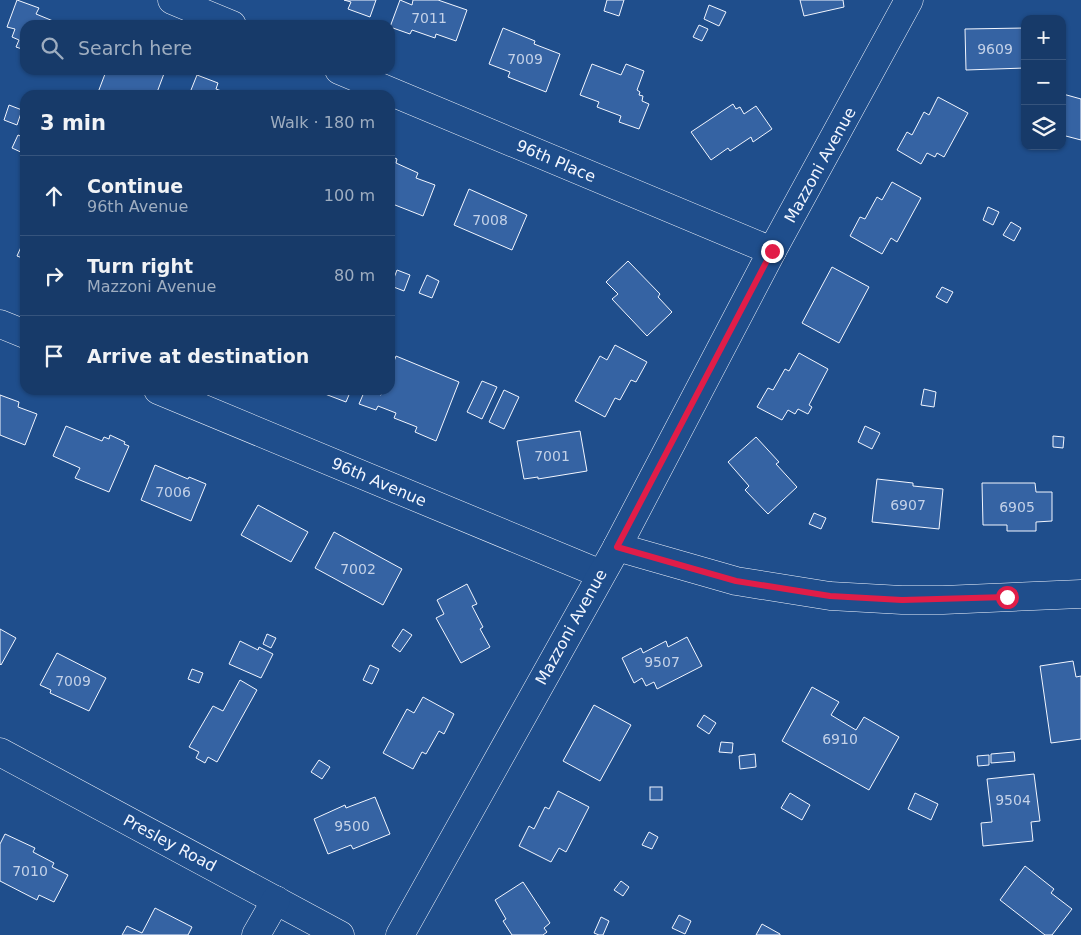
<!DOCTYPE html>
<meta charset="utf-8">
<style>
:root{--surface:#173a69;--page:#244571;--text:#f1f3f6;--muted:#9eadc0;--line:#36547d}
body{margin:0;font-family:"DejaVu Sans",sans-serif;background:var(--page);color:var(--text)}
.controls{position:absolute;right:15px;top:15px;display:grid;overflow:hidden;border-radius:10px;box-shadow:0 1px 4px #0004}
.controls button{width:45px;height:45px;display:grid;place-items:center;padding:0;border:0;border-bottom:1px solid var(--line);background:var(--surface);color:var(--text);font:25px sans-serif}
.stop{position:absolute;width:15px;height:15px;margin:-11px;border:4px solid #e11d48;border-radius:50%;background:#fff}
.stop.end{background:#e11d48;border-color:#fff;box-shadow:0 1px 5px #0008}
.list{margin:0;padding:0;list-style:none}
h2{display:flex;justify-content:space-between;align-items:center;height:65px;margin:0;padding:0 20px;font-size:21px}
h2 small{font-size:16px;font-weight:400;color:var(--muted)}
.list li{display:grid;grid-template-columns:32px 1fr auto;gap:15px;align-items:center;box-sizing:border-box;height:80px;padding:0 20px;border-top:1px solid var(--line)}
.list b{display:block;font-size:19px;white-space:nowrap}
.list p{margin:0;font-size:16px;white-space:nowrap;color:var(--muted)}
.list em{font-size:16px;font-style:normal;color:var(--muted)}
.icon{flex:none;width:28px;height:28px;fill:none;stroke:currentColor;stroke-width:2;stroke-linecap:round;stroke-linejoin:round}
.map{position:relative;flex:none;width:1081px;height:935px;overflow:hidden}
.search{position:absolute;background:var(--surface);box-shadow:0 1px 4px #0004;left:20px;top:20px;width:375px;height:55px;display:flex;align-items:center;gap:12px;box-sizing:border-box;padding:0 18px;border-radius:15px;color:var(--muted);font-size:19px}
.panel{position:absolute;background:var(--surface);box-shadow:0 1px 4px #0004;left:20px;top:90px;width:375px;height:305px;border-radius:15px}
.map>svg:first-child{display:block}
.building{fill:#3563a3;stroke:#f2f6ff}
.lines{fill:none;stroke-linecap:round;stroke-linejoin:round}
.minor-casing{stroke:#f2f6ff;stroke-width:29}
.minor{stroke:#1f4e8c;stroke-width:28}
.route{stroke:#e11d48;stroke-width:6}
.labels{text-anchor:middle;dominant-baseline:central;stroke-width:4;stroke-linejoin:round;paint-order:stroke}
.number-label{font-size:14px;fill:#c3d1e8}
.street-label{font-size:16px;fill:#f2f6ff;stroke:#1f4e8c}
</style>
<div class="map">
<svg width="1081" height="935" viewBox="0 0 1081 935">
<rect width="100%" height="100%" fill="#1f4e8c"/>
<g class="building">
<path d="M17,0L39,8L36,14L58,23V25H25V50L16,47L19,40L12,37L15,29L7,27Z"/>
<path d="M344,0H376L370,17L348,9L351,2Z"/>
<path d="M400,0L412,5L413,0H438L467,10L456,41L436,34L435,38L412,30L410,34L390,27Z"/>
<path d="M607,0H624L619,16L604,11Z"/>
<path d="M800,0H843L844,7L804,16Z"/>
<path d="M709,5L726,12L719,26L704,19Z"/>
<path d="M699,25L708,29L702,41L693,37Z"/>
<path d="M503,28L535,41L534,44L560,54L546,92L508,77L510,72L489,64Z"/>
<path d="M1025,28V68L966,70L965,29Z"/>
<path d="M592,64L621,75L626,64L644,71L637,90L640,92L639,95L643,96L642,101L649,104L639,129L619,122L621,116L597,107L599,102L580,95Z"/>
<path d="M103,70H162L165,71L156,95H132L126,92L125,95H97L105,74L101,73Z"/>
<path d="M197,75L218,83L216,89L232,95H189Z"/>
<path d="M1063,94L1081,99V140L1062,135Z"/>
<path d="M938,97L968,113L944,157L937,153L935,157L927,153L921,164L897,150L907,132L912,135L924,112L929,115Z"/>
<path d="M733,104L736,109L740,107L744,114L756,106L772,129L753,142L751,137L730,151L728,148L711,160L691,132Z"/>
<path d="M9,105L22,110L17,125L4,120Z"/>
<path d="M18,135L25,138V154L12,148Z"/>
<path d="M390,156L397,159L396,163L418,173L416,178L435,185L423,216L390,203Z"/>
<path d="M892,182L921,198L897,242L891,238L882,254L850,236L860,217L865,219L877,197L882,200Z"/>
<path d="M469,189L527,215L512,250L454,225Z"/>
<path d="M988,207L999,212L993,225L983,220Z"/>
<path d="M1011,222L1021,228L1014,241L1003,235Z"/>
<path d="M25,238V259L17,256Z"/>
<path d="M628,261L660,294L658,297L672,312L647,336L612,299L618,294L606,282Z"/>
<path d="M832,267L869,287L839,343L802,323Z"/>
<path d="M397,270L410,275L404,291L391,286Z"/>
<path d="M427,275L439,281L432,298L419,293Z"/>
<path d="M942,287L953,292L947,303L936,297Z"/>
<path d="M615,345L647,362L636,382L631,380L620,400L615,398L605,417L575,401L600,356L607,360Z"/>
<path d="M799,353L828,369L809,405L812,407L808,414L798,409L795,414L788,410L782,420L757,407L768,388L773,390L785,369L789,371Z"/>
<path d="M396,356L459,382L436,441L415,432L417,427L394,418L396,413L378,406L376,410L359,404L365,390H373L372,392L381,395L383,390H390V372Z"/>
<path d="M482,381L497,387L482,419L467,412Z"/>
<path d="M924,389L936,392L934,407L921,405Z"/>
<path d="M326,390H351L346,402L325,394Z"/>
<path d="M504,390L519,397L504,429L489,422Z"/>
<path d="M0,395L19,402L18,407L37,414L25,445L0,435Z"/>
<path d="M66,426L102,441L104,437L109,439L110,435L125,442L124,444L129,446L109,492L75,478L80,468L53,456Z"/>
<path d="M865,426L880,433L872,449L858,442Z"/>
<path d="M580,431L587,471L538,479V477L524,479L517,441Z"/>
<path d="M1053,436L1064,437L1063,448L1053,447Z"/>
<path d="M756,437L779,462L776,464L797,487L768,514L745,490L749,486L728,462Z"/>
<path d="M155,465L188,479L189,477L206,484L191,521L141,500Z"/>
<path d="M877,479L913,483V486L943,489L939,529L872,522Z"/>
<path d="M982,483H1035L1036,492H1052V521L1036,522V531H1007V525H983Z"/>
<path d="M258,505L308,532L291,562L241,535Z"/>
<path d="M814,513L826,518L821,529L809,524Z"/>
<path d="M334,532L402,569L383,605L315,568Z"/>
<path d="M467,584L477,604L472,606L483,627L480,629L490,647L461,663L436,618L444,614L437,600Z"/>
<path d="M0,629L16,638L1,665L0,664Z"/>
<path d="M403,629L412,635L400,652L392,646Z"/>
<path d="M267,634L276,638L271,648L263,644Z"/>
<path d="M687,637L702,666L657,689L654,682L646,686L642,678L634,683L622,658L641,648L643,653L666,641L668,647Z"/>
<path d="M240,641L258,650L259,647L273,654L261,678L229,664Z"/>
<path d="M57,653L106,678L89,711L50,693L51,690L40,685Z"/>
<path d="M1073,661L1076,677L1081,676V739L1051,743L1040,666Z"/>
<path d="M370,665L379,669L372,684L363,680Z"/>
<path d="M192,669L203,673L199,683L188,679Z"/>
<path d="M240,680L257,690L217,762L208,757L205,763L196,758L199,752L189,747L213,706L223,711Z"/>
<path d="M812,687L839,702L831,715L856,730L864,717L899,737L869,790L782,741Z"/>
<path d="M423,697L454,714L444,734L439,731L426,754L422,752L413,769L383,753L407,709L414,713Z"/>
<path d="M594,705L631,725L600,781L563,761Z"/>
<path d="M704,715L716,723L709,734L697,726Z"/>
<path d="M721,742L733,743L732,753L719,752Z"/>
<path d="M1014,752L1015,761L991,763V754Z"/>
<path d="M755,754L756,767L740,769L739,756Z"/>
<path d="M989,755V765L978,766L977,756Z"/>
<path d="M319,760L330,767L322,779L311,772Z"/>
<path d="M1034,774L1040,821L1031,822L1033,841L983,846L981,823L992,822L987,779Z"/>
<rect x="650" y="787" width="12" height="13"/>
<path d="M558,791L589,807L566,852L559,848L551,862L519,846L529,826L534,829L545,807L549,809Z"/>
<path d="M790,793L810,805L802,820L781,808Z"/>
<path d="M915,793L938,804L931,820L908,809Z"/>
<path d="M375,797L390,834L353,849L351,845L328,854L314,819L345,805L346,808Z"/>
<path d="M649,832L658,837L652,849L642,845Z"/>
<path d="M5,834L35,848L33,852L54,863L52,867L68,875L54,902L39,895L37,900L0,881V844Z"/>
<path d="M1025,866L1054,889L1051,893L1072,909L1052,935H1045L1000,900Z"/>
<path d="M621,881L629,887L623,896L614,890Z"/>
<path d="M523,882L550,923L544,928L547,932L543,935H512L503,921L506,919L495,900Z"/>
<path d="M155,908L192,927L188,935H122L127,926L142,933Z"/>
<path d="M679,915L691,921L685,934L672,928Z"/>
<path d="M601,917L609,921L603,935H599L594,933Z"/>
<path d="M762,924L780,934V935H756Z"/>
</g>
<g class="lines">
<g class="minor-casing">
<g id="minor">
<path d="M172,0L232,25"/>
<path d="M339,70L772,251"/>
<path d="M0,324L25,334"/>
<path d="M158,390L601,574"/>
<path d="M617,547L736,581L830,596L902,600H943L1081,594"/>
<path d="M0,752L340,935"/>
<path d="M256,935L276,900"/>
<path d="M400,935L617,547L772,251L909,0"/>
</g>
</g>
<use href="#minor" class="minor"/>
</g>
<g class="lines">
<path class="route" d="M772,251L617,547L736,581L830,596L902,600L1007,597"/>
</g>
<g class="labels">
<g class="number-label">
<text x="429" y="18">7011</text>
<text x="995" y="49">9609</text>
<text x="525" y="59">7009</text>
<text x="490" y="220">7008</text>
<text x="552" y="456">7001</text>
<text x="173" y="492">7006</text>
<text x="908" y="505">6907</text>
<text x="1017" y="507">6905</text>
<text x="358" y="569">7002</text>
<text x="662" y="662">9507</text>
<text x="73" y="681">7009</text>
<text x="840" y="739">6910</text>
<text x="1013" y="800">9504</text>
<text x="352" y="826">9500</text>
<text x="30" y="871">7010</text>
</g>
<g class="street-label">
<text transform="translate(556 161) rotate(23)">96th Place</text>
<text transform="translate(820 165) rotate(-61)">Mazzoni Avenue</text>
<text transform="translate(379 482) rotate(23)">96th Avenue</text>
<text transform="translate(571 627) rotate(-61)">Mazzoni Avenue</text>
<text transform="translate(170 843) rotate(28)">Presley Road</text>
</g>
</g>
</svg>
<div class="controls">
<button>+</button>
<button>−</button>
<button><svg class="icon" aria-label="layers" viewBox="0 0 24 24"><path d="M12 4l9 5-9 5-9-5zM3 14l9 5 9-5"/></svg></button>
</div>
<div class="stop" style="left:1007px;top:597px"></div>
<div class="stop end" style="left:772px;top:251px"></div>
<div class="search"><svg class="icon" aria-label="search" viewBox="0 0 24 24"><circle cx="10" cy="10" r="6"/><path d="M15 15l6 6"/></svg>Search here</div>
<section class="panel">
<h2>3 min<small>Walk · 180 m</small></h2>
<ul class="list">
<li><svg class="icon" aria-label="ahead" viewBox="0 0 24 24"><path d="M12 20V5M6 11l6-6 6 6"/></svg><div><b>Continue</b><p>96th Avenue</p></div><em>100 m</em></li>
<li><svg class="icon" aria-label="right" viewBox="0 0 24 24"><path d="M7 20v-9h11M14 6l5 5-5 5"/></svg><div><b>Turn right</b><p>Mazzoni Avenue</p></div><em>80 m</em></li>
<li><svg class="icon" aria-label="arrive" viewBox="0 0 24 24"><path d="M6 21V4h12l-3 4 3 4H6"/></svg><div><b>Arrive at destination</b></div></li>
</ul>
</section>
</div>
